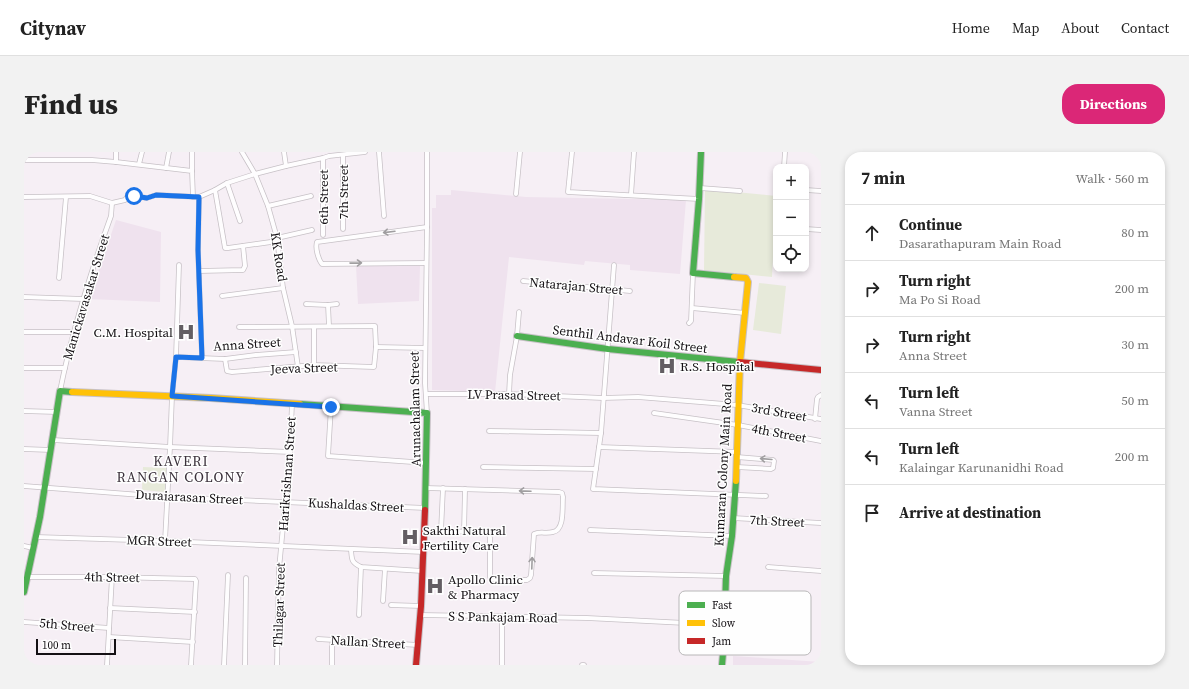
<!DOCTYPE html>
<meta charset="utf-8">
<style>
:root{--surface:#fff;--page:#f2f2f2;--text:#222;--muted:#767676;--line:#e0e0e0;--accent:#db2777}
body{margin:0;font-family:"Source Serif 4",serif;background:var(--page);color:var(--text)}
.controls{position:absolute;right:12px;top:12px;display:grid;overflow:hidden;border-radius:8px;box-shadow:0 2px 6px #0003}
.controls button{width:36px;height:36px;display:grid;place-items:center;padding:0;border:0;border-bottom:1px solid var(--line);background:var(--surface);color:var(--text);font:20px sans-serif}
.scale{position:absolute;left:12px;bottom:10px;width:80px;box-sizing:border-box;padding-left:4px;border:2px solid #141014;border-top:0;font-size:11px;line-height:14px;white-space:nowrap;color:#141014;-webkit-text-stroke:3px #fefefe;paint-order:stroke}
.stop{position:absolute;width:12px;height:12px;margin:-9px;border:3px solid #1a73e8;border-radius:50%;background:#fff}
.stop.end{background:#1a73e8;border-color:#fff;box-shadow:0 1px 4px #0008}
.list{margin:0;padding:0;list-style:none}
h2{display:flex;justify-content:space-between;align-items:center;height:52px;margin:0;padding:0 16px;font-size:17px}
h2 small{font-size:13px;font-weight:400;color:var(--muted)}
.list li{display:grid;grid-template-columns:26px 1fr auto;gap:12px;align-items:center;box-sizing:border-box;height:56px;padding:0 16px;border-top:1px solid var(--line)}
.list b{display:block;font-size:15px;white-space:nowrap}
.list p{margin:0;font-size:13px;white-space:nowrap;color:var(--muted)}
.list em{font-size:13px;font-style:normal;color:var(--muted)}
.icon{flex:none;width:22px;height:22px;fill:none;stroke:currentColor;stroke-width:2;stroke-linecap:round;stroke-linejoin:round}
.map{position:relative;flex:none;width:797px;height:513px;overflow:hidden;border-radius:16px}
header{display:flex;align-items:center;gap:24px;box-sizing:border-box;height:56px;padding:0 20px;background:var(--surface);border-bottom:1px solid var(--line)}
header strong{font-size:19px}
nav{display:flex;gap:22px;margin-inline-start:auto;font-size:14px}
.intro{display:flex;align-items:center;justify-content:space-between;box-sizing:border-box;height:96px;padding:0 24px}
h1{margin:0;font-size:28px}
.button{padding:10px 18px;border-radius:16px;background:var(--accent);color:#fff;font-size:14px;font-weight:700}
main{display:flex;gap:24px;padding:0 24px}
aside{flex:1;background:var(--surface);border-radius:16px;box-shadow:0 2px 6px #0003}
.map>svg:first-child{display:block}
.built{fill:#efe2ee}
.green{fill:#e7eada}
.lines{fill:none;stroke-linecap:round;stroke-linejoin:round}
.street-casing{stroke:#c7c1c6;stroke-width:5.5}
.fast-casing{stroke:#c7c1c6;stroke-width:8}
.slow-casing{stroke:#c7c1c6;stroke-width:8}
.jam-casing{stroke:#c7c1c6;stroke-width:8}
.street{stroke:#fefdfe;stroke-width:4}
.fast{stroke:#4caf50;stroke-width:6}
.slow{stroke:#ffc107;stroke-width:6}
.jam{stroke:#c62828;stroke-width:6}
.oneway{stroke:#a09ea0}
.route{stroke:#1a73e8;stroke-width:5}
.labels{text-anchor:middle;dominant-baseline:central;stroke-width:3;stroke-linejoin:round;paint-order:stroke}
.street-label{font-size:13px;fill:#141014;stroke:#fefefe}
.poi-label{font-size:13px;fill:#141014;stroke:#fefefe;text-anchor:start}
.neighbourhood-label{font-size:14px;letter-spacing:1px;fill:#3b313b;stroke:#fefefe}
.key{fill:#fefefe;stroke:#b8b7b8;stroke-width:1}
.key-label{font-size:11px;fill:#141014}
</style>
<header>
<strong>Citynav</strong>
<nav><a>Home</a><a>Map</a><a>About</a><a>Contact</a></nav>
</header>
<div class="intro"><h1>Find us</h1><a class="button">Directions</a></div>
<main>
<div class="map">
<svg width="797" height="513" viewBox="0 0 797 513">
<rect width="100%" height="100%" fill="#f6eff5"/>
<g class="built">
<path d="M427,38L502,45L662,48L656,122L606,118V113L561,109L560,113L485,105L471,240L408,238V56H412V43H427Z"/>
<path d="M92,68L137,80L136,150L65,147Z"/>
<path d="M332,114H396L395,149L334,152Z"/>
<path d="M709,504L797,510V513H709Z"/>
</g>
<g class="green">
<path d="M681,37L752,44L748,125L680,118Z"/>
<path d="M735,131L762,134L757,182L729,178Z"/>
<path d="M119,315L143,316L141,340L118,338Z"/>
</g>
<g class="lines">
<g class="street-casing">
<g id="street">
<path d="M168,0V19"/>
<path d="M218,0L231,22L244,54L253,86L259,136L268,174L274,215"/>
<path d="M260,0L262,14"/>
<path d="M355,0L360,64"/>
<path d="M403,0V75L401,231L403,261"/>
<path d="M548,0L544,40L675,47"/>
<path d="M0,8H68L92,10L168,19L169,45"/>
<path d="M92,10V0"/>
<path d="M115,12L118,0"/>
<path d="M760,15L761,0"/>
<path d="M142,16L145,0"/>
<path d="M203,31L216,69"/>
<path d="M676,36L716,39"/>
<path d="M191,38L201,96H204L254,89"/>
<path d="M782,38L797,39"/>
<path d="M492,42L496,0"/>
<path d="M607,43L610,0"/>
<path d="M0,45L66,44L88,51L101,48L103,45L110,44L123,46L132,43L175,45L191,38L203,31L231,22L262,14L299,6L305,4L341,0"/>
<path d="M175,45L174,98L178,206"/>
<path d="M244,54L287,44"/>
<path d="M319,77V3"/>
<path d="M782,77L797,78"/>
<path d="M299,83V6"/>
<path d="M253,86L288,78"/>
<path d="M402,111L298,112C294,107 291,95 293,90L403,75"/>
<path d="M590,113L577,281L569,337L742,344"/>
<path d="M175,119L219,118L221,114L219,94"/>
<path d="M35,126L42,45"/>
<path d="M499,129L606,139"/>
<path d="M198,144L259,136"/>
<path d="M0,145L59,147"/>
<path d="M282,152L304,153L305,174"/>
<path d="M304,153L313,152"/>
<path d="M668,156L721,161"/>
<path d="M665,171L667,169L669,121"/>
<path d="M290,175V213"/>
<path d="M0,180H49"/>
<path d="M352,195L401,196"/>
<path d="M152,205L201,207L232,203L272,200"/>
<path d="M201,207L203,219L208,220L290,213L350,215L352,195L351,174L215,175"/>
<path d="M0,216H41"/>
<path d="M36,239C48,179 66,122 87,64L88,51"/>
<path d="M402,242H485L579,246L614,245L713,253L797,267"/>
<path d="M485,242L486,223L493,184L495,160"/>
<path d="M307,255L304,304L403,311"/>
<path d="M0,259L33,260"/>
<path d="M630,261L714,273L797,289"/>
<path d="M791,267L793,247L794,245L797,243"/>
<path d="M465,279L577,281"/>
<path d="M29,288L146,295L266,300"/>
<path d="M575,295L713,300"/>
<path d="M0,297L27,298"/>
<path d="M459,315L572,317"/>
<path d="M713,315L747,317L749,316L750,309L749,308L713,305"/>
<path d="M0,334L143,345L402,356"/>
<path d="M709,366L797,371"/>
<path d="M566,378L708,384"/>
<path d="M401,379L462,380L465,382L466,386V425L468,427L471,428H503L506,426L507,423L510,382C516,379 522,382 529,380C541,378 538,355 539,345L538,341L535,340L402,336"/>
<path d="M417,379L419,336"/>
<path d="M440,380L441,337"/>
<path d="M12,385L141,389L400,400"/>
<path d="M141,389L146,295L148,244L152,205L155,113"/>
<path d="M0,394L9,396"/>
<path d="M327,398C328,408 327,410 337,415L398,419"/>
<path d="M744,415L797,419"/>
<path d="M570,421L702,424"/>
<path d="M4,425H88L171,427L172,429L167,513"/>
<path d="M359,449L361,417"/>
<path d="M367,453L397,454"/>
<path d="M86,456L171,460"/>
<path d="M335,463L337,415"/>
<path d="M396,463L563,466L701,473"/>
<path d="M0,470L85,476"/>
<path d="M85,485L169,490"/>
<path d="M294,487L394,493"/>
<path d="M83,513L88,425"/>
<path d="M200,513L204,423"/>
<path d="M221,513L222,426"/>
<path d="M253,513L255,417L266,300L268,251"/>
<path d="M308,513V492"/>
<path d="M478,513V465"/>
<path d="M558,513H560"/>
</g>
</g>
<g class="fast-casing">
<g id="fast">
<path d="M677,0L675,47L669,121L710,125"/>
<path d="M493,184L584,197L715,210"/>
<path d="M276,252L403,261L401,358"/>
<path d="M0,440L16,365L36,239L48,240"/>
<path d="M698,513L700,490L702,424L708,384L712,329"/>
</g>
</g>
<g class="slow-casing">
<g id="slow">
<path d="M710,125L722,126L724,130L716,210L712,329"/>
<path d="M48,240L187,246L276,252"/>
</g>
</g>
<g class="jam-casing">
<g id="jam">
<path d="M715,210L797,218"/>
<path d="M392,513L397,454L401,358"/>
</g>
</g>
<use href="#street" class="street"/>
<use href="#fast" class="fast"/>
<use href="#slow" class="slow"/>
<use href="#jam" class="jam"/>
</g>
<defs><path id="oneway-shaft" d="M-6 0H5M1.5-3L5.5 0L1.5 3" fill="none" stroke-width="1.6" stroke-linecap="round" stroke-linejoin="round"/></defs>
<g class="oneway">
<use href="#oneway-shaft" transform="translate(365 80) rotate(173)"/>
<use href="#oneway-shaft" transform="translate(332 111) rotate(-1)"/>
<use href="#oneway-shaft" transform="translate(742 307) rotate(-175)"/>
<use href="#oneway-shaft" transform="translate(501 339) rotate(-178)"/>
<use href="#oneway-shaft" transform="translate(508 411) rotate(-88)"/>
</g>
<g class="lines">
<path class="route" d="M110,44L123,46L132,43L175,45L174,98L178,206L152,205L148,244L307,255"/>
</g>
<defs>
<g id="hospital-bare" transform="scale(1.38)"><path d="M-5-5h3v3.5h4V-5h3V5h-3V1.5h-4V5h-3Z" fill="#635e63" stroke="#fefefe" stroke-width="2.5" paint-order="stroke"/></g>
</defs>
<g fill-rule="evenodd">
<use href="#hospital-bare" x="162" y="180"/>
<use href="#hospital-bare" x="643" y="214"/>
<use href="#hospital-bare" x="386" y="385"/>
<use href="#hospital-bare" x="411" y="434"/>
</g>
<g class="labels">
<g class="street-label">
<text transform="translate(319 40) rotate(-90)">7th Street</text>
<text transform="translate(299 45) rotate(-90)">6th Street</text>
<text transform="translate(255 105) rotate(81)">KK Road</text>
<text transform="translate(552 134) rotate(5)">Natarajan Street</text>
<text transform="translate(62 145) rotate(-73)">Manickavasakar Street</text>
<text transform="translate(606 187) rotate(7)">Senthil Andavar Koil Street</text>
<text transform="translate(223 192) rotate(-4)">Anna Street</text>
<text transform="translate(280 216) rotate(-2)">Jeeva Street</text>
<text transform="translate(490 243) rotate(1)">LV Prasad Street</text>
<text transform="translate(391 257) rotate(-91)">Arunachalam Street</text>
<text transform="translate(755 260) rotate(10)">3rd Street</text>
<text transform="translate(755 281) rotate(11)">4th Street</text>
<text transform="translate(699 313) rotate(-87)">Kumaran Colony Main Road</text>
<text transform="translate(263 322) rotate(-86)">Harikrishnan Street</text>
<text transform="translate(165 345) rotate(3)">Duraiarasan Street</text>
<text transform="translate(332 353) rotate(3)">Kushaldas Street</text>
<text transform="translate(753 369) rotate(3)">7th Street</text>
<text transform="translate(135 389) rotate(2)">MGR Street</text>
<text transform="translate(88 425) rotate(1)">4th Street</text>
<text transform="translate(255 453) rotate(-88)">Thilagar Street</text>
<text transform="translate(479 465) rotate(1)">S S Pankajam Road</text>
<text transform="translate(43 473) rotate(5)">5th Street</text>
<text transform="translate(344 490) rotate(3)">Nallan Street</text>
</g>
<g class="poi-label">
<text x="149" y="180" text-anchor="end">C.M. Hospital</text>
<text x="656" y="214">R.S. Hospital</text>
<text x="399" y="378">Sakthi Natural<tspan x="399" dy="15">Fertility Care</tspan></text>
<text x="424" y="427">Apollo Clinic<tspan x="424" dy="15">&amp; Pharmacy</tspan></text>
</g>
<g class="neighbourhood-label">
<text x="157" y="309">KAVERI<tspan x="157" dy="16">RANGAN COLONY</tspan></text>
</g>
</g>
<rect x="655" y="439" width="132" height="64" rx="6" class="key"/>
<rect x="663" y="450" width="18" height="6" fill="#4caf50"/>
<rect x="663" y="468" width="18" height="6" fill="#ffc107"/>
<rect x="663" y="486" width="18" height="6" fill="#c62828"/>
<g class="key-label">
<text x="688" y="457">Fast</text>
<text x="688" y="475">Slow</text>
<text x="688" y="493">Jam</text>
</g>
</svg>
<div class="controls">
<button>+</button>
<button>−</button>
<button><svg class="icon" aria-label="locate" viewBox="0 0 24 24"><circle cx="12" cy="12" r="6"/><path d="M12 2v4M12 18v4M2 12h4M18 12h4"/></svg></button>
</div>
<div class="scale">100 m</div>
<div class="stop" style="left:110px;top:44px"></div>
<div class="stop end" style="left:307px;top:255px"></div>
</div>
<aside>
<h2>7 min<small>Walk · 560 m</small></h2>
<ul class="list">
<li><svg class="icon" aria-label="ahead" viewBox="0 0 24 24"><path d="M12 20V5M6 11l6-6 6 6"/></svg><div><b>Continue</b><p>Dasarathapuram Main Road</p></div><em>80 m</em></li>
<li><svg class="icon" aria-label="right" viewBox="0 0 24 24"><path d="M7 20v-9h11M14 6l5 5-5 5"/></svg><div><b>Turn right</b><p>Ma Po Si Road</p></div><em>200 m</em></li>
<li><svg class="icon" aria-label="right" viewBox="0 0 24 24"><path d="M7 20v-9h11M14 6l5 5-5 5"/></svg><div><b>Turn right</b><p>Anna Street</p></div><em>30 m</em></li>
<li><svg class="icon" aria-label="left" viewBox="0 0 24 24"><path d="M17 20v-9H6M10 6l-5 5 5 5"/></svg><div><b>Turn left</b><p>Vanna Street</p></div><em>50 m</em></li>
<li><svg class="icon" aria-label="left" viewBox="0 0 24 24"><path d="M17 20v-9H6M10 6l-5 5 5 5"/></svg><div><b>Turn left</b><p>Kalaingar Karunanidhi Road</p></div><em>200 m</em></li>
<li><svg class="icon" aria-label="arrive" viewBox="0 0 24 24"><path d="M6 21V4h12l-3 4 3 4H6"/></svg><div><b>Arrive at destination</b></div></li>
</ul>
</aside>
</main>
